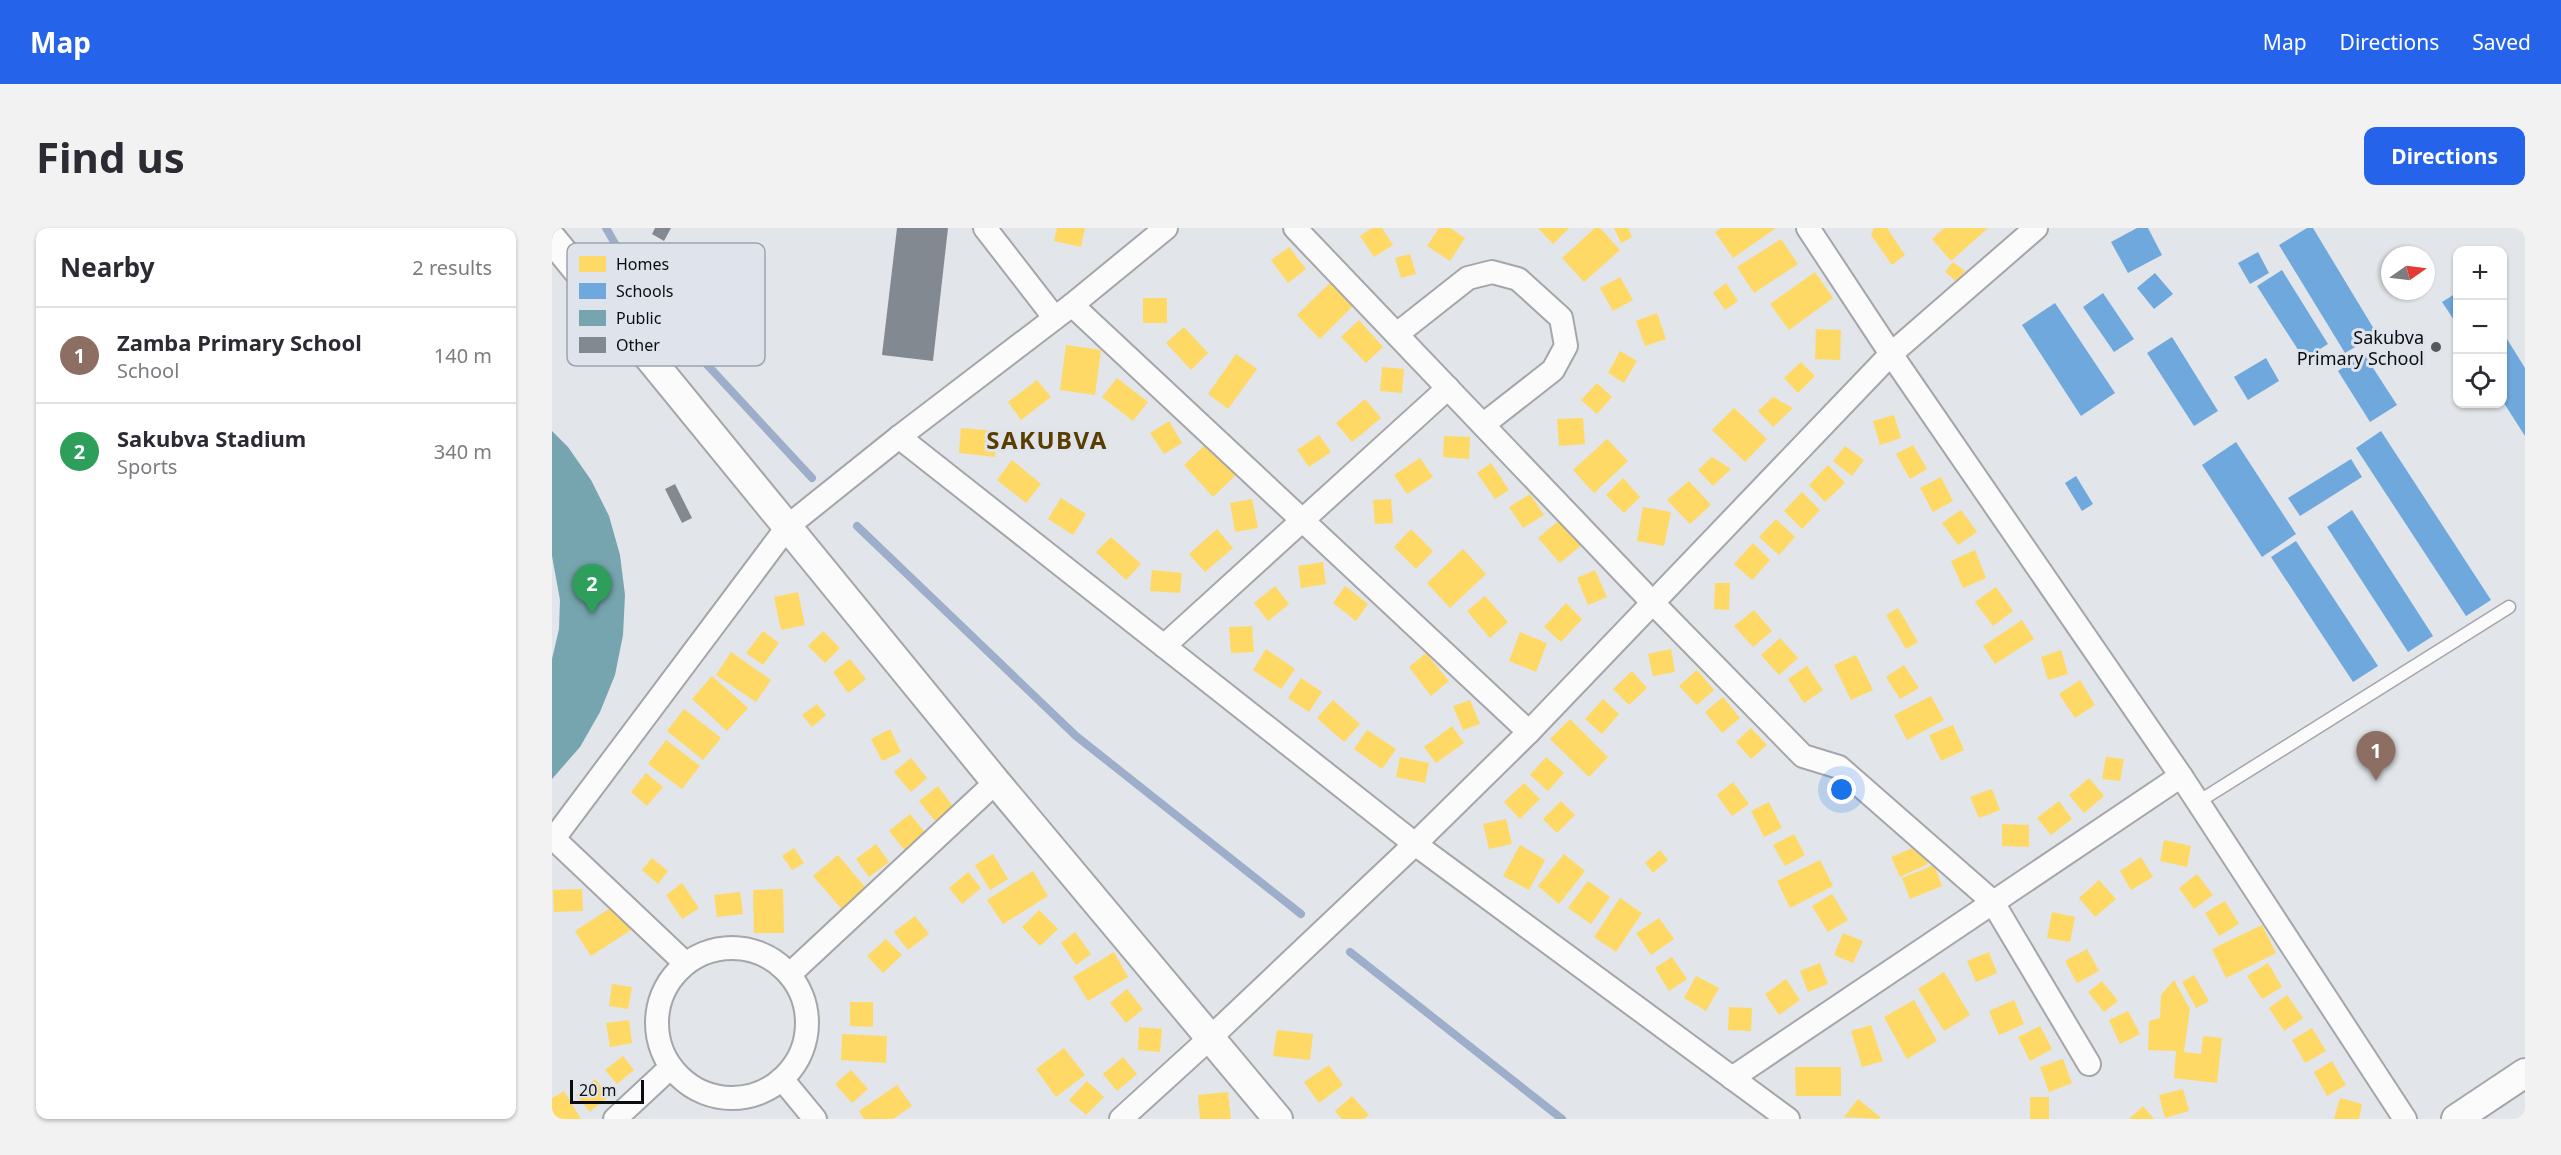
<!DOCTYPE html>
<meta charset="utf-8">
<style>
:root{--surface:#fff;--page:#f2f2f3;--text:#2b2b33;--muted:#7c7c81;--line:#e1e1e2;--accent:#2563eb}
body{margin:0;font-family:"Noto Sans",sans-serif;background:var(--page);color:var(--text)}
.controls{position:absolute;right:18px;top:18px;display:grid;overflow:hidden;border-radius:12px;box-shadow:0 2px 4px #0004}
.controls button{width:54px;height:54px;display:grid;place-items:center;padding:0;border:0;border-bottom:2px solid var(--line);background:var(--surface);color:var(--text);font:30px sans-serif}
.compass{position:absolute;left:1829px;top:18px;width:54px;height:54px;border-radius:50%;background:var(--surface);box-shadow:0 2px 4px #0004;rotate:76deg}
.scale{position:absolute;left:18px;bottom:15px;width:74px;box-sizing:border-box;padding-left:6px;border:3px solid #0a0c0f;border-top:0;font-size:16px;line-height:21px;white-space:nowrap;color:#0a0c0f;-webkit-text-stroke:4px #dfe4ec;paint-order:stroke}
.you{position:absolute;left:1290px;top:562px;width:21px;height:21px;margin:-15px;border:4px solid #fff;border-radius:50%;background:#1a73e8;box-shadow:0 0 0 9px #1a73e833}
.badge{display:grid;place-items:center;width:39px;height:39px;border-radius:50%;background:var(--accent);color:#fff;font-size:20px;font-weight:700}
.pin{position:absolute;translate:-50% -50px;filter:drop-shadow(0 2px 3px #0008)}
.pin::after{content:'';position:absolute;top:32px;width:21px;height:18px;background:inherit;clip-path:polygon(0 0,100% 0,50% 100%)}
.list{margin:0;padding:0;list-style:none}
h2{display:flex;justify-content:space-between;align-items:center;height:78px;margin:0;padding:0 24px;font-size:26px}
h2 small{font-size:20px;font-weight:400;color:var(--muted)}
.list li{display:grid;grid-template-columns:39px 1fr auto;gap:18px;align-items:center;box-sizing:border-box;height:96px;padding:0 24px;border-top:2px solid var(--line)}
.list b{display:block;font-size:22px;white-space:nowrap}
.list p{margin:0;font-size:20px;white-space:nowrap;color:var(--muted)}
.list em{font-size:20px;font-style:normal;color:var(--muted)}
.icon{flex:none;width:33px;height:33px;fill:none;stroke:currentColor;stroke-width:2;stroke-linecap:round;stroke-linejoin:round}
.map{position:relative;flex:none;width:1973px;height:891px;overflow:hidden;border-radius:12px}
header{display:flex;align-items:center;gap:36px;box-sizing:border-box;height:84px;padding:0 30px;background:var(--accent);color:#fff}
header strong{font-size:28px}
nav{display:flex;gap:33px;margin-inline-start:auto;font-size:21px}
.intro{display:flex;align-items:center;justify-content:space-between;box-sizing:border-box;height:144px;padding:0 36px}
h1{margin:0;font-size:42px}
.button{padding:15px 27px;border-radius:12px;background:var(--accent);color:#fff;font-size:21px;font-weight:700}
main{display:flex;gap:36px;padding:0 36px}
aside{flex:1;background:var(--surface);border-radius:12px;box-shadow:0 2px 4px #0004}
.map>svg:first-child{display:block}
.homes{fill:#ffd966}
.schools{fill:#6fa8dc}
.public{fill:#76a5af}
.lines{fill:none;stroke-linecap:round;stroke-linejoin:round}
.stream{stroke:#9caec9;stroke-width:8}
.building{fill:#838990}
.service-casing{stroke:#a4a6a9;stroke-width:15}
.minor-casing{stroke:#a4a6a9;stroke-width:26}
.tertiary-casing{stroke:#a4a6a9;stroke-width:32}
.service{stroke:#fbfbfc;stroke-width:12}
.minor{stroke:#fbfbfc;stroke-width:22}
.tertiary{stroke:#fbfbfc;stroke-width:28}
.poi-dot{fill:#56585b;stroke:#dfe4ec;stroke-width:2}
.labels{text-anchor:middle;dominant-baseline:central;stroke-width:6;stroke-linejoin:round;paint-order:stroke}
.poi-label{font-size:18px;fill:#0a0c0f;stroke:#dfe4ec;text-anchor:end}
.district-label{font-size:24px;font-weight:bold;letter-spacing:1.5px;fill:#5a3d00;stroke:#dfe4ec}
.key{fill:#dfe4ec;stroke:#9fa3aa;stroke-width:1.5}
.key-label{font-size:16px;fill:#0a0c0f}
</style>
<header>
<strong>Map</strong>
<nav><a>Map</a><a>Directions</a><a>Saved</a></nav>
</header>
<div class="intro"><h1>Find us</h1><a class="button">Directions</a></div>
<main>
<aside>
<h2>Nearby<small>2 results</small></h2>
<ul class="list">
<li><span class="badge" style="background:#8d6e63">1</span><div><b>Zamba Primary School</b><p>School</p></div><em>140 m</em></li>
<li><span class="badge" style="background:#2e9e5b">2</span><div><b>Sakubva Stadium</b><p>Sports</p></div><em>340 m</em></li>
</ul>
</aside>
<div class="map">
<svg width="1973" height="891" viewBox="0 0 1973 891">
<rect width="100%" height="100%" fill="#e2e5e9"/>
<g class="homes">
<path d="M505,0H533L529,19L502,13Z"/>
<path d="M820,0H830L841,17L822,29L808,8Z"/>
<path d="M887,0H898L913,10L898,33L875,18Z"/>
<path d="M986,0H1017L1001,16Z"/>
<path d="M1043,0H1048L1068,22L1032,54L1010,30Z"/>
<path d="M1062,0H1076L1080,9L1069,15Z"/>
<path d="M1169,0H1224L1181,30L1163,4Z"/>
<path d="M1322,0H1335L1353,27L1340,37L1319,7Z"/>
<path d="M1392,0H1436L1399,33L1380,11Z"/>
<path d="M1229,11L1246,36L1202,65L1185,39Z"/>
<path d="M737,19L754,41L736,55L719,32Z"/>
<path d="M858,26L864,46L849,50L843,30Z"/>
<path d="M1401,34L1413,43L1405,54L1393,44Z"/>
<path d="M1263,44L1281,70L1237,102L1218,76Z"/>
<path d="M1068,49L1081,72L1061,83L1048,60Z"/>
<path d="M782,51L804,75L768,111L745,87Z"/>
<path d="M1174,55L1186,73L1173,82L1161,65Z"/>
<rect x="591" y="70" width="24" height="25"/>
<path d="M1105,85L1114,111L1093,118L1084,93Z"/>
<path d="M807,92L831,119L814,135L789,109Z"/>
<path d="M632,99L656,125L639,142L614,115Z"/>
<path d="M1264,101L1289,102L1288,132L1263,131Z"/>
<path d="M514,117L549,122L543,167L508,162Z"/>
<path d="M1068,123L1085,133L1072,155L1056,145Z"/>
<path d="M684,126L705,141L676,181L656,166Z"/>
<path d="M1249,134L1263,148L1246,165L1232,150Z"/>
<path d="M830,139L852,141L850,165L828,163Z"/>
<path d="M565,150L596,174L581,193L550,169Z"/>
<path d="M485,152L499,169L469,192L456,174Z"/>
<path d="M1045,155L1060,169L1045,186L1029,172Z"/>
<path d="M1221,169L1241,180L1221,199L1206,183Z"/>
<path d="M813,171L829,190L800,214L784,195Z"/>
<path d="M1182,180L1215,211L1193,234L1160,202Z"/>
<path d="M1342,187L1349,210L1328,217L1321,193Z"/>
<path d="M1031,190L1033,216L1007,218L1005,191Z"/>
<path d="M617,193L630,215L612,226L598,205Z"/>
<path d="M409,200L445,203L443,229L407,225Z"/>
<path d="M767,207L779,224L757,239L745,222Z"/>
<path d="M892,208L918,209L917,231L891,229Z"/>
<path d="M1055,211L1076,233L1042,265L1021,242Z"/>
<path d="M657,213L686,245L661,269L632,237Z"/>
<path d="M1361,217L1375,241L1358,251L1344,226Z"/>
<path d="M1293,218L1312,232L1300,248L1281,233Z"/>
<path d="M1160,229L1179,241L1161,258L1146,242Z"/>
<path d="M868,230L881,249L855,266L842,247Z"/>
<path d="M460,232L489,256L474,275L445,252Z"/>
<path d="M939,235L957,262L943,271L925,245Z"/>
<path d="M1276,237L1293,255L1273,274L1257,257Z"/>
<path d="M1389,249L1401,273L1381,284L1368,260Z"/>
<path d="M1071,250L1088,269L1072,285L1054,267Z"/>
<path d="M1137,253L1159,277L1138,296L1115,272Z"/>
<path d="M1250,264L1268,282L1250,301L1232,283Z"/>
<path d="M978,266L992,287L971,300L957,279Z"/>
<path d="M509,270L534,286L521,307L496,291Z"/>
<path d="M700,271L706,300L683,304L678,275Z"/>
<path d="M839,271L841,295L823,296L821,272Z"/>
<path d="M1091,279L1119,284L1112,318L1085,313Z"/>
<path d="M1409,282L1425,304L1406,317L1390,295Z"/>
<path d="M1011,289L1033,314L1008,335L986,310Z"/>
<path d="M1224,291L1243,309L1227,327L1207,309Z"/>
<path d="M665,301L681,320L653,344L637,326Z"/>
<path d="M859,301L881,323L864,341L842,319Z"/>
<path d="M559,309L589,336L574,352L544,324Z"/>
<path d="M1201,315L1218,332L1200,352L1182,336Z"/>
<path d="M911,321L934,346L898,380L875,355Z"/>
<path d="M1423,322L1434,350L1411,360L1399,333Z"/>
<path d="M771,334L774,356L749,360L746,338Z"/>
<path d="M600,342L630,345L628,365L598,363Z"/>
<path d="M1043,342L1055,369L1036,377L1025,350Z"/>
<path d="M1163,355H1178L1177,382L1162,381Z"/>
<path d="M723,358L737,376L716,393L702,375Z"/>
<path d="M793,358L816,376L804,393L781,375Z"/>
<path d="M1444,359L1461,383L1441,398L1423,374Z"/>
<path d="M246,364L253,397L229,402L222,369Z"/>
<path d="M933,368L956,394L938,410L915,383Z"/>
<path d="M1014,375L1030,391L1009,414L992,399Z"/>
<path d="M1346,380L1366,414L1354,421L1334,387Z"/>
<path d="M1202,382L1220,403L1201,419L1182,398Z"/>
<path d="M1470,392L1482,411L1443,436L1431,418Z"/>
<path d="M700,398L702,424L679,425L677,399Z"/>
<path d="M211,403L227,415L211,437L194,425Z"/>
<path d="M271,403L288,420L273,435L256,418Z"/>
<path d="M968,404L995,415L984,444L957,433Z"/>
<path d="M1228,410L1246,430L1227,447L1209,427Z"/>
<path d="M714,421L743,441L729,461L701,442Z"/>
<path d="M1119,421L1123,444L1101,448L1096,426Z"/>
<path d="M1509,422L1516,446L1496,452L1489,429Z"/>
<path d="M179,424L219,452L204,474L164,447Z"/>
<path d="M874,425L897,453L879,468L857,439Z"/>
<path d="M1304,427L1321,462L1299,472L1282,437Z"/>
<path d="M298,431L314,451L296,465L281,444Z"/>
<path d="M1352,437L1367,460L1348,471L1334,449Z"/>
<path d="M1255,438L1271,462L1252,475L1236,451Z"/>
<path d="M1145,442L1162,462L1145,477L1127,458Z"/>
<path d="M1080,443L1095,460L1077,477L1061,461Z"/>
<path d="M160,448L196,480L175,503L140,471Z"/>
<path d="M749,450L770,464L757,484L736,470Z"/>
<path d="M1528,452L1543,477L1523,490L1507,466Z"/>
<path d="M1379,468L1392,492L1355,512L1342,487Z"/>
<path d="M1171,469L1188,490L1170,505L1153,484Z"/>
<path d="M1051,471L1067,486L1050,506L1033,491Z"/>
<path d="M781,472L808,496L792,514L765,490Z"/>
<path d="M918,472L928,496L911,502L901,478Z"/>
<path d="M265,476L274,487L260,499L250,487Z"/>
<path d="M132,481L169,510L151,532L115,503Z"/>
<path d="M1018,491L1056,529L1037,549L998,511Z"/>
<path d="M1401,497L1412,522L1389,533L1377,507Z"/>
<path d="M900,498L912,515L884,535L872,519Z"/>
<path d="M1199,500L1215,517L1199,531L1184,514Z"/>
<path d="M338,501L349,524L330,533L319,511Z"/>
<path d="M815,502L844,521L830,541L802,521Z"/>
<path d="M114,512L148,538L130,561L96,536Z"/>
<path d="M848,529L877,535L873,555L844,549Z"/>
<path d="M994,529L1012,545L996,563L978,547Z"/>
<path d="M1554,529L1572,531L1568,553L1550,551Z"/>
<path d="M359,530L375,550L359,564L342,544Z"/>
<path d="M94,545L111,559L95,578L79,564Z"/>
<path d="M1537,550L1552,568L1532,585L1517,567Z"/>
<path d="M1181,554L1197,576L1180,588L1165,567Z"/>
<path d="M972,555L988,571L968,591L952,574Z"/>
<path d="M386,558L401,579L383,593L367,573Z"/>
<path d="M1440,561L1448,582L1427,590L1418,569Z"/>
<path d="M1009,573L1023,587L1005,605L991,591Z"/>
<path d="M1507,573L1520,591L1499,607L1485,590Z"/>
<path d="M1217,574L1230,600L1212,609L1199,583Z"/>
<path d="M358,586L376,608L355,625L337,603Z"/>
<path d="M954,591L960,616L937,621L931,596Z"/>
<path d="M1450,596L1477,597V619L1450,618Z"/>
<path d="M1242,606L1253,627L1233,638L1221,617Z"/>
<path d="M1612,612L1639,618L1635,639L1608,633Z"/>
<path d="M324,616L337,634L317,649L304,631Z"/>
<path d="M968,617L993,632L977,662L951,648Z"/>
<path d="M1368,617L1376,636L1348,649L1339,629Z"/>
<path d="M242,620L252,635L240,642L230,628Z"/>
<path d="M1108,622L1116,632L1101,645L1093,635Z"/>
<path d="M441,626L456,651L438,662L423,637Z"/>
<path d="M1012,626L1033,643L1007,676L986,658Z"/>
<path d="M286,627L318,665L294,686L261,648Z"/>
<path d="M1589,629L1601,649L1579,662L1568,643Z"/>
<path d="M100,630L116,643L106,656L90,642Z"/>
<path d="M1268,632L1281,658L1238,680L1225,653Z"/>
<path d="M1382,637L1390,658L1358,671L1350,650Z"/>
<path d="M481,643L496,668L451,696L435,672Z"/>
<path d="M416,644L429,660L410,676L397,660Z"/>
<path d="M1645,646L1661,667L1642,681L1627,660Z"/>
<path d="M1547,652L1564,671L1543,689L1527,670Z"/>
<path d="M1036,653L1058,669L1039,696L1016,680Z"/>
<path d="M130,655L147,680L130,691L114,667Z"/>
<path d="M30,661L31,683L2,684L1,662Z"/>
<path d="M231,661L232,705H202L201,662Z"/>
<path d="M188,664L191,686L165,689L162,667Z"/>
<path d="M1280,666L1296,692L1276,704L1260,678Z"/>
<path d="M1068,670L1090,685L1064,724L1042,709Z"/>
<path d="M1673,673L1687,696L1667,708L1653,685Z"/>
<path d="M63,677L79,702L39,728L23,703Z"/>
<path d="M487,682L506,701L488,718L470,699Z"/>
<path d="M1500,684L1523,689L1518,714L1495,710Z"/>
<path d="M363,688L377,706L356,722L342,704Z"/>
<path d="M1107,690L1122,711L1099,727L1084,705Z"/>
<path d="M1710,697L1724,725L1674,750L1660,721Z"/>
<path d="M523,704L539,726L524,737L509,715Z"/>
<path d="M1291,705L1311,713L1301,735L1282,727Z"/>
<path d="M334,711L350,727L331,745L315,728Z"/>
<path d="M1535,721L1547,743L1525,755L1513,733Z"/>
<path d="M562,724L576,749L536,773L521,749Z"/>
<path d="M1437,724L1445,745L1424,754L1415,733Z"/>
<path d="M1120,729L1135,751L1117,763L1103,740Z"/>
<path d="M1268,735L1276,756L1256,764L1248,743Z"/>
<path d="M1716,735L1730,759L1710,771L1695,748Z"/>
<path d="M1392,744L1418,787L1392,803L1366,761Z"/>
<path d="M1642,747L1657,773L1644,780L1630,754Z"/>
<path d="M1144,748L1167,760L1154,783L1132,770Z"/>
<path d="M1234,751L1248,772L1227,787L1213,766Z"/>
<path d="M1622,752L1638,781L1632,824L1649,826L1651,808L1670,810L1665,855L1622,850L1624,823L1596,822L1597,793L1608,790L1609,767Z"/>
<path d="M1550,753L1566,773L1552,784L1536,764Z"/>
<path d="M60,756L80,759L76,781L57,778Z"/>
<path d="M575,761L591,781L574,795L558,775Z"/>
<path d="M1735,767L1751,790L1732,803L1717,780Z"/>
<path d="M1362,772L1385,813L1355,831L1332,789Z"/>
<path d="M1462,772L1472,796L1447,807L1437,783Z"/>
<path d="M298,774H321V799L298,798Z"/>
<path d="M1177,779L1200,780L1199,803L1176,802Z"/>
<path d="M1576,783L1588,806L1568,816L1557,792Z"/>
<path d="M77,792L80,815L58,819L54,795Z"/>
<path d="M1319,797L1331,833L1310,839L1299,803Z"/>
<path d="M1488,798L1500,821L1478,833L1466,809Z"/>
<path d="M587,799L610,801L608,824L586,822Z"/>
<path d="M1760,800L1774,823L1753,835L1740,812Z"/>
<path d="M725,802L761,806L758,832L721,828Z"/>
<path d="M290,806L335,808L334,835L289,832Z"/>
<path d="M512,820L533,847L504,869L484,841Z"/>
<path d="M71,828L82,842L65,856L53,842Z"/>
<path d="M571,829L585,846L565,863L551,846Z"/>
<path d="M1511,831L1520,855L1497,864L1488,839Z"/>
<path d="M1780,833L1794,857L1775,868L1762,844Z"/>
<path d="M777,837L791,857L767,875L752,854Z"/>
<path d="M1243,839H1289V868H1244Z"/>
<path d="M299,842L316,861L300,875L283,856Z"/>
<path d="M43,851L57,868L38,884L24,867Z"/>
<path d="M535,853L552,869L534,887L517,872Z"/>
<path d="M345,857L360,878L341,891H312L307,883Z"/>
<path d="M1631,861L1637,883L1613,890L1607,867Z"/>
<path d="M12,863L29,891H0V870Z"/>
<path d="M676,864L679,891H648L646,867Z"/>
<path d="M800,868L817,887L812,891H790L783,883Z"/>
<rect x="1478" y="869" width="19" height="22"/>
<path d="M1788,870L1810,876L1807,891H1782Z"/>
<path d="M1306,871L1328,889L1327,891L1292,889Z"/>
<path d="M1591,878L1602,891H1577Z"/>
</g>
<g class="schools">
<path d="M1585,0H1596L1610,27L1576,45L1559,14Z"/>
<path d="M1755,0H1761L1825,106L1793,125L1727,17Z"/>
<path d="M1706,24L1717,45L1698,56L1686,35Z"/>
<path d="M1730,42L1776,116L1752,131L1705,58Z"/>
<path d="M1603,45L1621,66L1602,81L1585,60Z"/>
<path d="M1906,64V98L1890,74Z"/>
<path d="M1551,65L1582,111L1562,124L1531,79Z"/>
<path d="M1503,75L1563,165L1529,188L1470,97Z"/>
<path d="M1950,103L1973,140V208L1950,172Z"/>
<path d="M1620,109L1666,183L1642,198L1595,125Z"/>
<path d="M1812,126L1845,177L1818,194L1786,143Z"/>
<path d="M1714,130L1727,153L1696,172L1682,149Z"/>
<path d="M1829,203L1939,372L1914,388L1804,220Z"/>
<path d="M1684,214L1744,306L1710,329L1650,237Z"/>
<path d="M1799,231L1810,249L1748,288L1736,270Z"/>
<path d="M1524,248L1541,276L1530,283L1513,255Z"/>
<path d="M1800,282L1881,408L1856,424L1775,299Z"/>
<path d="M1744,313L1826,438L1801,454L1719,329Z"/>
</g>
<path class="public" d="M0,203L16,219L39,252L57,288L68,327L73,367L71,407L63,447L48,484L28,519L0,551V431L7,401L8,372L0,328Z"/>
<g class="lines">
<g class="stream">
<path d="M54,0L97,74L260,250"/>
<path d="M305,298L524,508L749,686"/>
<path d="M798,724L1010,891"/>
</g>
</g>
<g class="building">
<path d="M103,0H119L112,13L100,6Z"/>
<path d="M345,0H396L381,133L330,127Z"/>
<path d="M123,256L140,290L130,295L113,261Z"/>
</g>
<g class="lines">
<g class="service-casing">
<path id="service" d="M1646,574L1957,379"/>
</g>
<g class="minor-casing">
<g id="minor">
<path d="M433,0L502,89"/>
<path d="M743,0L1101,375L1251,528L1287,539L1440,673L1537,836"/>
<path d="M1256,0L1339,126L1629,548L1853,891"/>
<path d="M520,77L977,504"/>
<path d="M845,106L916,50L940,44L966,51L1009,90L1014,118L1001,142L932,196"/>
<path d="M347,209L863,616L1236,891"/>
<path d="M612,418L896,160"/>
<path d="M2,611L133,735"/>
<path d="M0,613L236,298L347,209L520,77L614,0"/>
<circle cx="180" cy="795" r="75"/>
<path d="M238,746L444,554"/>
<path d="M1180,850L1629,548"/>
<path d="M230,851L263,891"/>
<path d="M63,891L119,839"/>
<path d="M569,891L658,810L863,616L977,504L1339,126L1484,0"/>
</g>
</g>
<g class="tertiary-casing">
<g id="tertiary">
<path d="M0,11L444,554L726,891"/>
<path d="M1904,891L1973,845"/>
</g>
</g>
<use href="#service" class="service"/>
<use href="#minor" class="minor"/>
<use href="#tertiary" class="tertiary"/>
</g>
<circle class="poi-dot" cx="1884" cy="119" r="6"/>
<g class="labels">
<g class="poi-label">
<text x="1872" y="109">Sakubva<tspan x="1872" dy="21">Primary School</tspan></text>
</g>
<g class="district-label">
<text x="495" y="211">SAKUBVA</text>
</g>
</g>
<rect x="15" y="15" width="198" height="123" rx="9" class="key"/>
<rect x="27" y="28" width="27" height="16" fill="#ffd966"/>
<rect x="27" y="55" width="27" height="16" fill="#6fa8dc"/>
<rect x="27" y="82" width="27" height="16" fill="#76a5af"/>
<rect x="27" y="109" width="27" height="16" fill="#838990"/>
<g class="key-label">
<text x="64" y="42">Homes</text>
<text x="64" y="69">Schools</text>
<text x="64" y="96">Public</text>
<text x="64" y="123">Other</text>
</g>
</svg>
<div class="controls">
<button>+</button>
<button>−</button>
<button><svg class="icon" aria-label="locate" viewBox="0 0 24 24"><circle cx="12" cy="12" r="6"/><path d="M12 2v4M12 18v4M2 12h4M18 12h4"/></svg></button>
</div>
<svg class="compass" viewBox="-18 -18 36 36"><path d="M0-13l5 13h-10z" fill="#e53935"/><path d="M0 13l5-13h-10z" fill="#7c7c81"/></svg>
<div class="scale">20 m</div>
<div class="you"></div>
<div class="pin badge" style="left:1824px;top:553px;background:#8d6e63">1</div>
<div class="pin badge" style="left:40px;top:386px;background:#2e9e5b">2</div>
</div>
</main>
